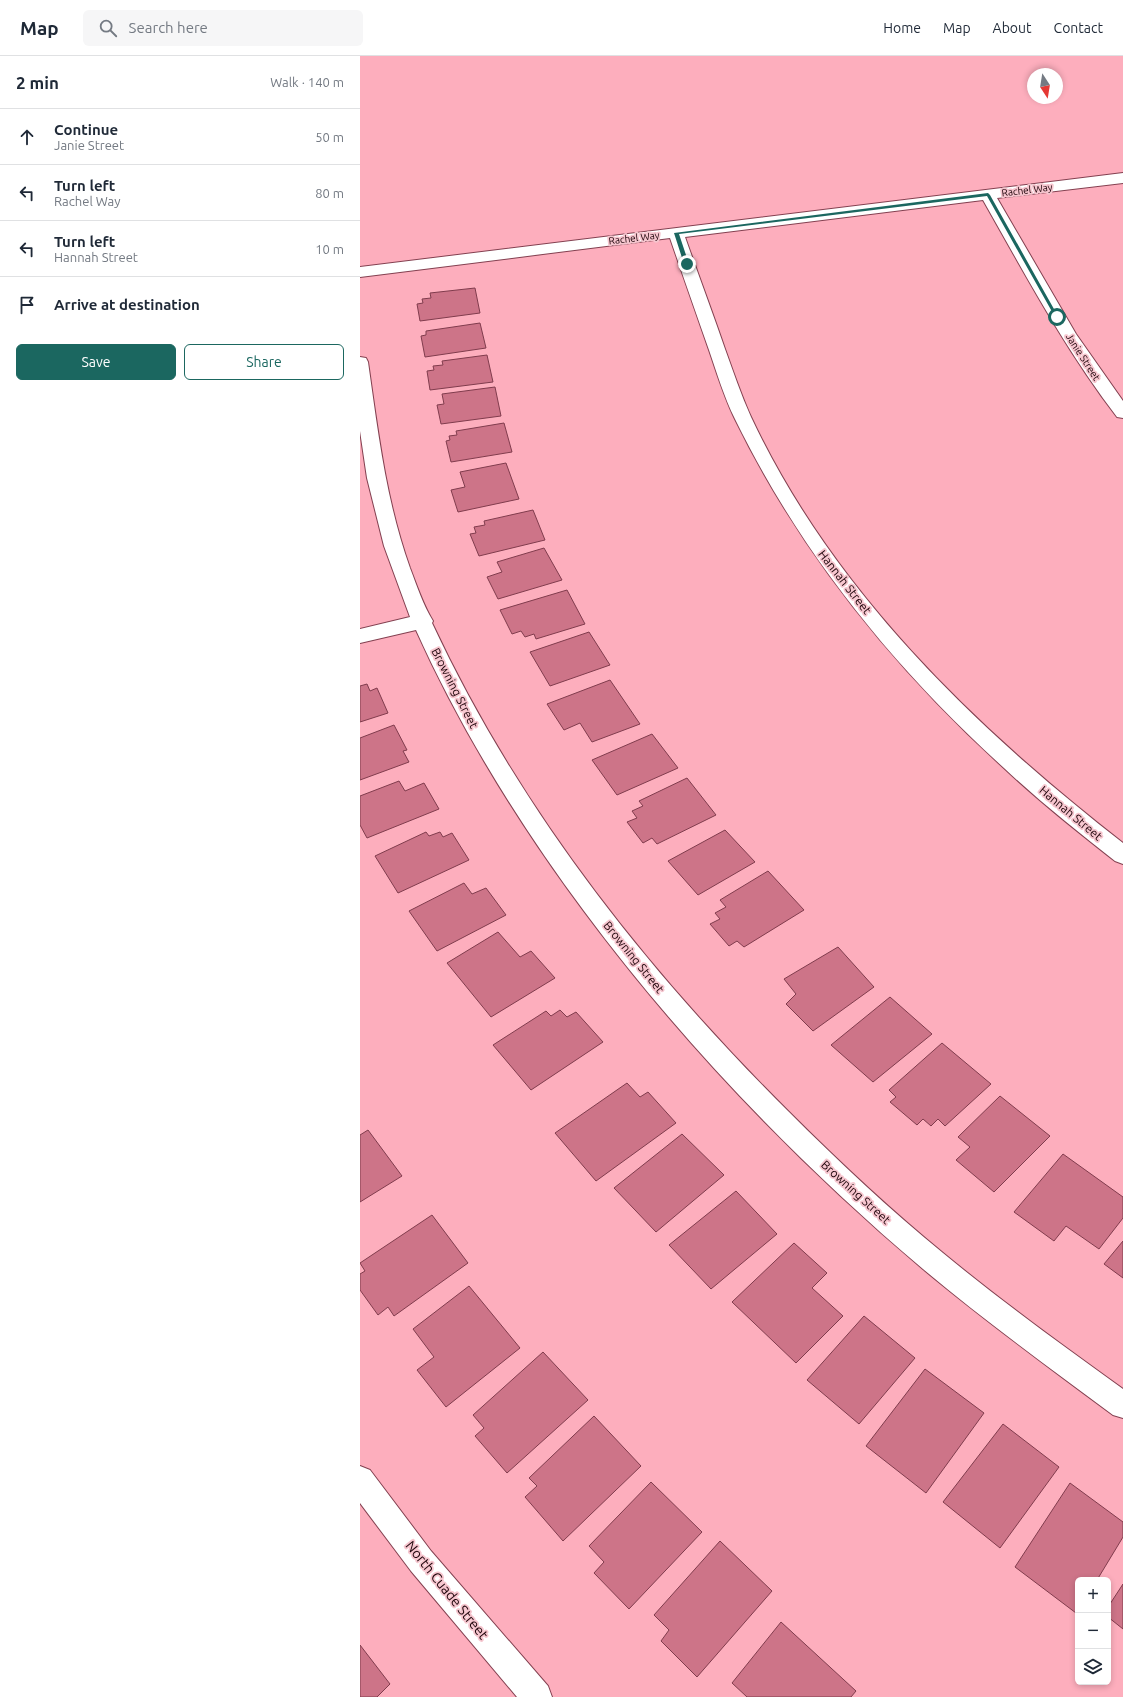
<!DOCTYPE html>
<meta charset="utf-8">
<style>
:root{--surface:#fff;--page:#f6f6f7;--text:#1f2937;--muted:#747a83;--line:#e0e1e3;--accent:#1b6760}
body{margin:0;font-family:Ubuntu,sans-serif;background:var(--page);color:var(--text)}
.controls{position:absolute;right:12px;bottom:12px;display:grid;overflow:hidden;border-radius:6px;box-shadow:0 2px 6px #0003}
.controls button{width:36px;height:36px;display:grid;place-items:center;padding:0;border:0;border-bottom:1px solid var(--line);background:var(--surface);color:var(--text);font:20px sans-serif}
.compass{position:absolute;left:667px;top:12px;width:36px;height:36px;border-radius:50%;background:var(--surface);box-shadow:0 2px 6px #0003;rotate:168deg}
.stop{position:absolute;width:12px;height:12px;margin:-9px;border:3px solid #1b6760;border-radius:50%;background:#fff}
.stop.end{background:#1b6760;border-color:#fff;box-shadow:0 1px 4px #0008}
.list{margin:0;padding:0;list-style:none}
h2{display:flex;justify-content:space-between;align-items:center;height:52px;margin:0;padding:0 16px;font-size:17px}
h2 small{font-size:13px;font-weight:400;color:var(--muted)}
.list li{display:grid;grid-template-columns:26px 1fr auto;gap:12px;align-items:center;box-sizing:border-box;height:56px;padding:0 16px;border-top:1px solid var(--line)}
.list b{display:block;font-size:15px;white-space:nowrap}
.list p{margin:0;font-size:13px;white-space:nowrap;color:var(--muted)}
.list em{font-size:13px;font-style:normal;color:var(--muted)}
.actions{display:flex;gap:8px;padding:12px 16px}
.actions a{flex:1;padding:9px 0;border:1px solid var(--accent);border-radius:6px;text-align:center;font-size:14px;color:var(--accent)}
.actions .main{background:var(--accent);color:#fff}
.icon{flex:none;width:22px;height:22px;fill:none;stroke:currentColor;stroke-width:2;stroke-linecap:round;stroke-linejoin:round}
.map{position:relative;flex:none;width:763px;height:1641px;overflow:hidden}
header{display:flex;align-items:center;gap:24px;box-sizing:border-box;height:56px;padding:0 20px;background:var(--surface);border-bottom:1px solid var(--line)}
header strong{font-size:19px}
nav{display:flex;gap:22px;margin-inline-start:auto;font-size:14px}
.search{width:280px;height:36px;background:var(--page);display:flex;align-items:center;gap:10px;box-sizing:border-box;padding:0 14px;border-radius:6px;color:var(--muted);font-size:15px}
main{display:flex}
aside{flex:1;background:var(--surface)}
.map>svg:first-child{display:block}
.building{fill:#cd7488;stroke:#803c4d}
.lines{fill:none;stroke-linecap:round;stroke-linejoin:round}
.minor-casing{stroke:#834050;stroke-width:2}
.minor{fill:#fff;fill-rule:evenodd}
.route{fill:#1b6760}
.labels{text-anchor:middle;dominant-baseline:central;stroke-width:3.5;stroke-linejoin:round;paint-order:stroke}
.far-street-label{font-size:10px;fill:#1d040a;stroke:#f6c5ce}
.street-label{font-size:12px;fill:#1d040a;stroke:#f6c5ce}
.near-street-label{font-size:14px;fill:#1d040a;stroke:#f6c5ce}
</style>
<header>
<strong>Map</strong>
<div class="search"><svg class="icon" aria-label="search" viewBox="0 0 24 24"><circle cx="10" cy="10" r="6"/><path d="M15 15l6 6"/></svg>Search here</div>
<nav><a>Home</a><a>Map</a><a>About</a><a>Contact</a></nav>
</header>
<main>
<aside>
<h2>2 min<small>Walk · 140 m</small></h2>
<ul class="list">
<li><svg class="icon" aria-label="ahead" viewBox="0 0 24 24"><path d="M12 20V5M6 11l6-6 6 6"/></svg><div><b>Continue</b><p>Janie Street</p></div><em>50 m</em></li>
<li><svg class="icon" aria-label="left" viewBox="0 0 24 24"><path d="M17 20v-9H6M10 6l-5 5 5 5"/></svg><div><b>Turn left</b><p>Rachel Way</p></div><em>80 m</em></li>
<li><svg class="icon" aria-label="left" viewBox="0 0 24 24"><path d="M17 20v-9H6M10 6l-5 5 5 5"/></svg><div><b>Turn left</b><p>Hannah Street</p></div><em>10 m</em></li>
<li><svg class="icon" aria-label="arrive" viewBox="0 0 24 24"><path d="M6 21V4h12l-3 4 3 4H6"/></svg><div><b>Arrive at destination</b></div></li>
</ul>
<div class="actions"><a class="main">Save</a><a>Share</a></div>
</aside>
<div class="map">
<svg width="763" height="1641" viewBox="0 0 763 1641">
<rect width="100%" height="100%" fill="#fdaebd"/>
<g class="building">
<path d="M115,232L120,257L60,265L57,248L63,247L62,243L71,242L70,237Z"/>
<path d="M120,267L126,292L65,301L61,280L66,279V275Z"/>
<path d="M127,299L133,326L70,334L67,315L74,314L73,310L83,309L82,305Z"/>
<path d="M135,331L141,360L81,368L77,349L84,348L82,338Z"/>
<path d="M144,367L152,396L91,406L86,385L90,384L89,380L97,379L96,375Z"/>
<path d="M146,407L159,443L98,456L91,434L105,431L100,416Z"/>
<path d="M173,454L185,484L119,500L110,478L116,477L114,471L125,469L124,465Z"/>
<path d="M184,492L202,524L138,543L127,521L142,516L137,506Z"/>
<path d="M207,534L225,568L176,583L174,578L165,581L161,575L152,578L140,554Z"/>
<path d="M229,576L250,609L190,630L170,596Z"/>
<path d="M250,624L280,668L232,686L220,667L204,674L187,648Z"/>
<path d="M7,628L10,635L17,632L28,657L0,666V630Z"/>
<path d="M34,669L47,694L43,695L49,706L0,724V682Z"/>
<path d="M292,678L318,712L257,739L232,704Z"/>
<path d="M327,722L356,759L297,788L292,782L283,787L267,766L277,762L272,755L283,750L279,745Z"/>
<path d="M39,725L45,735L64,727L79,753L7,782L0,769V740Z"/>
<path d="M365,774L395,806L338,839L308,805Z"/>
<path d="M66,776L69,780L80,776L83,781L92,777L109,804L38,837L15,800Z"/>
<path d="M408,815L444,854L384,891L377,885L369,890L350,868L360,863L355,857L366,851L360,844Z"/>
<path d="M104,827L112,838L126,832L146,859L77,895L49,855Z"/>
<path d="M138,876L160,901L171,895L195,922L131,961L87,907Z"/>
<path d="M478,891L514,931L453,975L426,948L436,938L424,923Z"/>
<path d="M530,941L572,978L513,1026L471,989Z"/>
<path d="M200,954L207,961L216,956L243,986L171,1034L133,989L186,955L191,960Z"/>
<path d="M582,987L631,1028L585,1070L578,1063L571,1070L563,1063L557,1069L530,1046L536,1041L529,1034Z"/>
<path d="M267,1027L280,1041L288,1036L316,1067L236,1125L195,1077Z"/>
<path d="M640,1040L690,1080L634,1136L596,1104L610,1091L598,1081Z"/>
<path d="M8,1074L42,1120L0,1146V1079Z"/>
<path d="M322,1078L364,1119L296,1176L254,1132Z"/>
<path d="M703,1098L763,1141V1162L739,1193L706,1170L694,1185L654,1156Z"/>
<path d="M376,1135L417,1178L351,1233L309,1189Z"/>
<path d="M72,1159L108,1207L34,1260L28,1251L18,1259L0,1234V1218L5,1215L0,1207Z"/>
<path d="M763,1185V1222L744,1208Z"/>
<path d="M434,1187L467,1217L452,1232L483,1260L436,1307L372,1246Z"/>
<path d="M109,1230L160,1292L86,1351L57,1314L74,1301L53,1273Z"/>
<path d="M504,1260L555,1302L499,1368L447,1324Z"/>
<path d="M183,1296L228,1344L147,1417L115,1380L124,1372L113,1359Z"/>
<path d="M565,1313L624,1357L566,1437L506,1390Z"/>
<path d="M234,1360L281,1410L203,1485L165,1441L177,1430L169,1422Z"/>
<path d="M643,1368L699,1411L640,1492L583,1446Z"/>
<path d="M291,1426L342,1476L269,1553L234,1517L244,1506L229,1490Z"/>
<path d="M710,1427L763,1466V1481L737,1524H718V1554L716,1557L655,1511Z"/>
<path d="M360,1485L412,1535L337,1621L301,1585L309,1574L294,1559Z"/>
<path d="M763,1528V1573L748,1561V1551Z"/>
<path d="M421,1566L496,1635L491,1641H387L372,1627Z"/>
<path d="M0,1589L30,1628L17,1641H0Z"/>
</g>
<g class="lines">
<g class="minor-casing">
<g id="minor">
<path d="M763,117V127L637,142L716,278L763,345V362L757,361C705,293 665,218 623,144L325,181C338,218 352,255 365,293C373,315 381,339 391,361C472,534 614,671 763,787V808L755,805C717,775 679,745 644,712C533,611 441,498 375,363C364,341 357,317 349,294C336,257 323,220 310,182L0,221V211Z"/>
<path d="M0,301L6,302L8,306C18,376 26,445 50,512C57,530 63,549 73,565L72,567C157,750 285,913 428,1055C478,1105 529,1153 583,1197C641,1245 702,1289 763,1333V1362L753,1359C689,1312 624,1264 563,1213C361,1042 165,816 56,574L0,587V573L50,561L24,490L7,422L0,375Z"/>
<path d="M0,1410L10,1414L71,1495L188,1630L192,1641H157L51,1515L0,1447Z"/>
</g>
</g>
<use href="#minor" class="minor"/>
</g>
<path class="route" d="M628,137L630,139L699,262L695,261L627,140L319,178L329,208L327,209L324,208L314,177Z"/>
<g class="labels">
<g class="far-street-label">
<text transform="translate(667 134) rotate(-7)">Rachel Way</text>
<text transform="translate(274 182) rotate(-7)">Rachel Way</text>
<text transform="translate(723 301) rotate(57)">Janie Street</text>
</g>
<g class="street-label">
<text transform="translate(485 526) rotate(52)">Hannah Street</text>
<text transform="translate(95 632) rotate(63)">Browning Street</text>
<text transform="translate(711 757) rotate(40)">Hannah Street</text>
<text transform="translate(274 901) rotate(51)">Browning Street</text>
<text transform="translate(496 1136) rotate(42)">Browning Street</text>
</g>
<g class="near-street-label">
<text transform="translate(87 1534) rotate(51)">North Cuade Street</text>
</g>
</g>
</svg>
<div class="controls">
<button>+</button>
<button>−</button>
<button><svg class="icon" aria-label="layers" viewBox="0 0 24 24"><path d="M12 4l9 5-9 5-9-5zM3 14l9 5 9-5"/></svg></button>
</div>
<svg class="compass" viewBox="-18 -18 36 36"><path d="M0-13l5 13h-10z" fill="#e53935"/><path d="M0 13l5-13h-10z" fill="#747a83"/></svg>
<div class="stop" style="left:697px;top:261px"></div>
<div class="stop end" style="left:327px;top:208px"></div>
</div>
</main>
